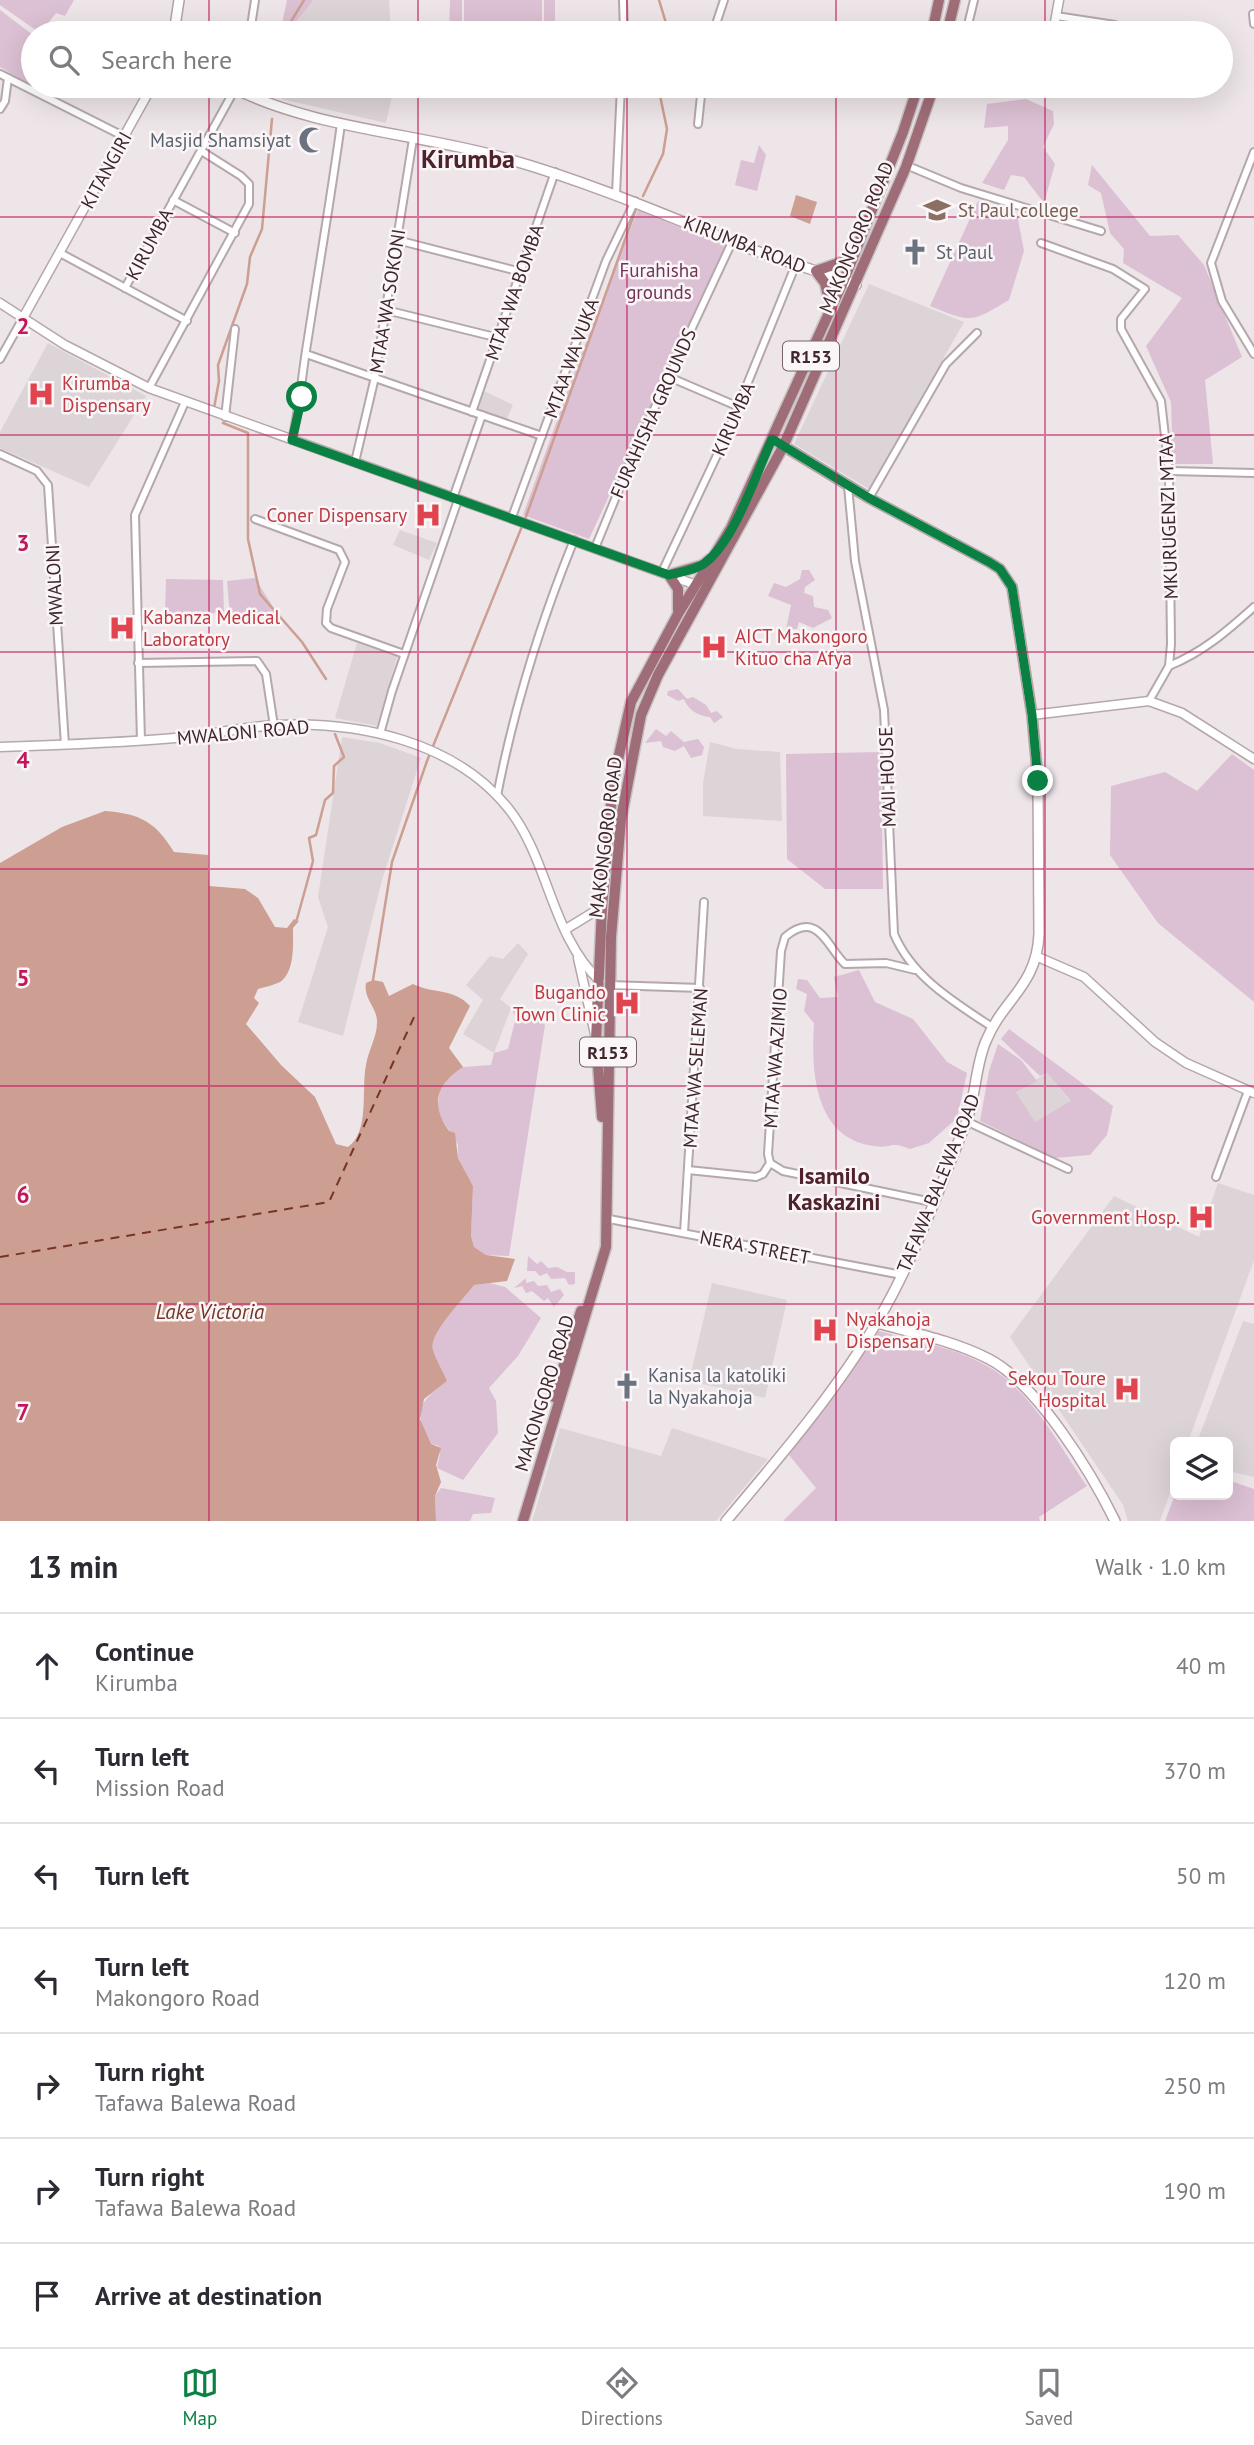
<!DOCTYPE html>
<meta charset="utf-8">
<style>
:root{--surface:#fff;--page:#f2f2f3;--text:#2b2b33;--muted:#7c7c81;--line:#e1e1e2;--accent:#0b8043}
body{margin:0;font-family:"PT Sans",sans-serif;background:var(--page);color:var(--text)}
.controls{position:absolute;right:21px;bottom:21px;display:grid;overflow:hidden;border-radius:10px;box-shadow:0 7px 28px #0002}
.controls button{width:63px;height:63px;display:grid;place-items:center;padding:0;border:0;border-bottom:2px solid var(--line);background:var(--surface);color:var(--text);font:35px sans-serif}
.stop{position:absolute;width:21px;height:21px;margin:-16px;border:5px solid #0b8043;border-radius:50%;background:#fff}
.stop.end{background:#0b8043;border-color:#fff;box-shadow:0 2px 7px #0008}
.list{margin:0;padding:0;list-style:none}
h2{display:flex;justify-content:space-between;align-items:center;height:91px;margin:0;padding:0 28px;font-size:30px}
h2 small{font-size:23px;font-weight:400;color:var(--muted)}
.list li{display:grid;grid-template-columns:46px 1fr auto;gap:21px;align-items:center;box-sizing:border-box;height:105px;padding:0 28px;border-top:2px solid var(--line)}
.list b{display:block;font-size:26px;white-space:nowrap}
.list p{margin:0;font-size:23px;white-space:nowrap;color:var(--muted)}
.list em{font-size:23px;font-style:normal;color:var(--muted)}
.icon{flex:none;width:38px;height:38px;fill:none;stroke:currentColor;stroke-width:2;stroke-linecap:round;stroke-linejoin:round}
.map{position:relative;flex:none;width:1254px;height:1521px;overflow:hidden}
.search{position:absolute;background:var(--surface);box-shadow:0 7px 28px #0002;left:21px;right:21px;top:21px;height:77px;display:flex;align-items:center;gap:18px;box-sizing:border-box;padding:0 24px;border-radius:38px;color:var(--muted);font-size:26px}
.sheet{height:826px;background:var(--surface)}
nav{display:flex;justify-content:space-around;align-items:center;box-sizing:border-box;height:98px;border-top:2px solid var(--line);background:var(--surface);font-size:19px;color:var(--muted)}
nav a{display:grid;justify-items:center;gap:4px}
nav .on{color:var(--accent)}
.map>svg:first-child{display:block}
.built{fill:#ddd4d7}
.green{fill:#dcc0d3}
.water{fill:#cd9e92}
.lines{fill:none;stroke-linecap:round;stroke-linejoin:round}
.stream{stroke:#cd9e92;stroke-width:2.5}
.ferry{stroke:#763524;stroke-width:2;stroke-dasharray:9 7;stroke-linecap:butt}
.minor-casing{stroke:#b5a8ac;stroke-width:10}
.tertiary-casing{stroke:#b5a8ac;stroke-width:11}
.secondary-casing{stroke:#b5a1a7;stroke-width:12}
.primary-casing{stroke:#c9c2c4;stroke-width:13}
.minor{stroke:#fff;stroke-width:6}
.tertiary{stroke:#fff;stroke-width:8}
.secondary{stroke:#fff;stroke-width:9}
.primary{stroke:#9f6d78;stroke-width:10}
.route{stroke:#0b8043;stroke-width:9}
.grid{fill:none;stroke:#c2185b;stroke-width:2;stroke-opacity:0.55}
.labels{text-anchor:middle;dominant-baseline:central;stroke-width:5;stroke-linejoin:round;paint-order:stroke}
.shield{fill:#faf6f8;stroke:#766468;stroke-width:2}
.shield-label{font-size:18px;font-weight:bold;fill:#3e262b}
.worship-label{font-size:19px;fill:#5b616d;stroke:#faf6f8;text-anchor:start}
.street-label{font-size:19px;fill:#3e262b;stroke:#faf6f8}
.education-label{font-size:19px;fill:#785e54;stroke:#faf6f8;text-anchor:start}
.park-label{font-size:19px;fill:#723356;stroke:#faf6f8}
.health-label{font-size:19px;fill:#be3a42;stroke:#faf6f8;text-anchor:start}
.water-label{font-size:21px;font-style:italic;fill:#763524;stroke:#faf6f8}
.quarter-label{font-size:23px;font-weight:bold;fill:#4f232b;stroke:#faf6f8}
.district-label{font-size:26px;font-weight:bold;fill:#4f232b;stroke:#faf6f8}
.grid-label{font-size:23px;text-anchor:middle;font-weight:bold;fill:#c2185b;stroke:#faf6f8;stroke-width:5;stroke-linejoin:round;paint-order:stroke}
</style>
<div class="map">
<svg width="1254" height="1521" viewBox="0 0 1254 1521">
<rect width="100%" height="100%" fill="#ede5e8"/>
<g class="built">
<path d="M308,0H389L391,33H293Z"/>
<path d="M283,86H393L394,87L386,123L282,99Z"/>
<path d="M869,284L964,322L869,489L794,444Z"/>
<path d="M48,343L146,396L89,487L0,448V432Z"/>
<path d="M484,391L513,405L504,425L478,411Z"/>
<path d="M400,530L437,543L429,560L393,545Z"/>
<path d="M357,643L397,657L377,726L335,718Z"/>
<path d="M342,737L380,743L421,758L382,880L343,1036L298,1022L328,927L318,897Z"/>
<path d="M710,742L737,749L780,752L782,821L703,816V783Z"/>
<path d="M518,943L528,954L500,999L511,1008L494,1053L463,1034L483,1000L466,985L490,956L503,959Z"/>
<path d="M1047,1073L1071,1102L1035,1123L1016,1092Z"/>
<path d="M1218,1183L1254,1195V1260L1188,1442H1175V1479L1160,1521H1128L1123,1505L1010,1337L1114,1196L1199,1237Z"/>
<path d="M712,1283L787,1300L765,1398L689,1381Z"/>
<path d="M1243,1321L1254,1324V1477L1228,1471V1442H1197Z"/>
<path d="M560,1428L661,1456L672,1428L768,1459L716,1521H532Z"/>
</g>
<g class="green">
<path d="M0,0H74L65,16L56,13L40,33L0,5Z"/>
<path d="M287,0H313L288,33H280Z"/>
<path d="M450,0H462V33H449Z"/>
<rect x="464" y="0" width="78" height="33"/>
<rect x="544" y="0" width="11" height="33"/>
<path d="M0,10L33,35V86H63L54,99L0,67Z"/>
<path d="M1026,99L1053,111L1054,124L1043,147L1055,164L1044,203L1024,177L1011,175L1004,190L982,183L1008,140V126L984,128L987,104Z"/>
<path d="M759,145L766,155L757,191L735,185L741,160L754,163Z"/>
<path d="M1092,165L1150,236L1178,235L1204,265L1242,357L1205,380L1213,464H1173L1171,402L1146,346L1182,298L1123,263L1124,249L1110,233L1101,193L1088,185Z"/>
<path d="M978,201L1017,214L1024,251L1009,300C970,323 972,323 930,306Z"/>
<path d="M638,210L725,246L589,539L523,515L578,362Z"/>
<path d="M802,570H809L815,580L805,587L804,593L813,596L814,607L828,610L832,618L813,628L799,622L797,629H786L791,605L768,596L774,583L786,587L800,579Z"/>
<path d="M255,578L278,615L230,616L227,581Z"/>
<path d="M166,579L223,580L224,613L165,614Z"/>
<path d="M678,689L687,699L693,697L706,705L711,713L717,711L723,717L714,723L710,717C698,716 688,710 684,699L678,701L667,695L668,691Z"/>
<path d="M656,729L666,736L671,731L684,742L698,739L704,747L702,755L691,758L684,746L675,751L663,747L661,741L645,743Z"/>
<path d="M881,752L883,889H825L787,859L786,754Z"/>
<path d="M1232,754L1254,770V1002L1158,923L1110,855L1111,786L1165,772L1197,791Z"/>
<path d="M859,970L875,1002L913,1019L947,1062L967,1073L957,1118L929,1143L910,1149C890,1140 891,1149 874,1146C814,1138 811,1071 814,1023L804,1011L807,994L796,989L798,979L807,980L820,998L838,997L834,977Z"/>
<path d="M524,1007L545,1025L509,1256L486,1255L474,1247L471,1236L473,1186L458,1158V1145L437,1111L440,1089L447,1077L463,1067L491,1065L494,1053L508,1049L516,1017L511,1008Z"/>
<path d="M1009,1029L1113,1106L1107,1135L1090,1155L1055,1158L980,1121L989,1071L998,1044L1021,1060L1037,1081L1016,1092L1035,1122L1071,1101L1047,1073L1040,1076L1001,1039Z"/>
<path d="M528,1256L537,1264L541,1261L548,1268L557,1267L567,1272H575V1284L569,1285L565,1278L551,1279L547,1273L540,1276L535,1271H527Z"/>
<path d="M526,1278V1283L534,1281L538,1286L547,1285L551,1292L560,1289L564,1295L554,1307L548,1298L544,1301L532,1291L526,1293L522,1286L514,1288Z"/>
<path d="M489,1283L505,1287L541,1318L518,1356L489,1388L496,1401L498,1433L463,1480L437,1468L440,1454L439,1446L431,1444C412,1409 419,1403 447,1381C443,1371 436,1360 433,1350C428,1334 464,1299 474,1285Z"/>
<path d="M879,1331C919,1342 966,1349 1001,1375C1037,1402 1061,1448 1087,1486L1039,1517L1040,1521H783L816,1488L789,1455Z"/>
<path d="M1228,1480L1254,1489V1521H1165L1175,1495H1228Z"/>
<path d="M441,1488L495,1498L491,1513L473,1514L470,1521H436L435,1496Z"/>
</g>
<g class="water">
<path d="M796,195L817,202L810,224L790,216Z"/>
<path d="M105,811C140,814 155,821 174,852L208,855L209,886L245,889L258,898L275,927L287,928L294,919L299,921L293,928C293,944 295,972 280,982C274,985 265,987 258,989L254,998L259,1003L246,1024L281,1065L315,1097L336,1144L348,1147C370,1132 361,1089 366,1065C368,1051 377,1037 377,1023C378,1008 363,999 366,983L373,980L383,982L389,996L413,984C433,994 454,988 470,1006L449,1048L463,1067C436,1084 430,1104 449,1131L455,1133L458,1158L473,1186L471,1236L474,1247L486,1255L515,1259L507,1281L474,1285C464,1299 428,1334 433,1350C436,1360 443,1371 447,1381L424,1399L420,1419L431,1444L441,1448L436,1465L441,1482L435,1496L436,1521H0V863L62,827Z"/>
</g>
<g class="lines">
<g class="stream">
<path d="M659,0L666,23L664,33"/>
<path d="M284,33L304,0"/>
<path d="M276,93L277,86"/>
<path d="M643,196L663,154L667,129L658,86"/>
<path d="M214,408L219,381L218,365L247,284L250,257L262,229L272,119"/>
<path d="M223,423L248,433V539L260,594L302,642L326,679"/>
<path d="M297,919L313,861L309,838L316,835L325,800L333,793L334,766L344,757L335,734"/>
<path d="M373,980L392,862L427,761L527,514L636,209"/>
</g>
<path class="ferry" d="M0,1257L329,1202L415,1015"/>
<g class="minor-casing">
<g id="minor">
<path d="M623,0L624,33"/>
<path d="M1253,14L1254,24"/>
<path d="M1056,16L1115,25"/>
<path d="M250,33L255,0"/>
<path d="M713,33L724,0"/>
<path d="M966,33L974,0"/>
<path d="M0,74L8,78L5,101L0,109"/>
<path d="M8,78L125,137"/>
<path d="M698,124L702,86"/>
<path d="M1254,152L1211,263L1222,301L1254,354"/>
<path d="M913,168L961,188L1101,231"/>
<path d="M616,194L621,86"/>
<path d="M173,200L235,233"/>
<path d="M397,240L521,272"/>
<path d="M1041,243L1113,269L1145,289L1121,319V329L1161,401L1169,471L1171,644L1169,666L1149,701"/>
<path d="M60,253L187,321"/>
<path d="M125,288L235,89"/>
<path d="M386,310L499,338"/>
<path d="M306,354L542,436"/>
<path d="M0,359L23,318"/>
<path d="M669,377L739,407"/>
<path d="M149,388L249,204V184L241,176L203,152"/>
<path d="M472,412L555,172"/>
<path d="M225,417L235,329"/>
<path d="M292,440C300,406 302,372 308,338C319,267 331,196 341,124"/>
<path d="M0,454L37,471L48,485L65,745"/>
<path d="M355,462L375,377L413,139"/>
<path d="M1169,471L1254,473"/>
<path d="M848,486L855,561L884,710L894,934C912,977 954,1002 992,1027"/>
<path d="M453,498L482,415"/>
<path d="M869,498L946,364L977,333"/>
<path d="M512,517L606,261L635,201"/>
<path d="M255,519L339,550L345,562L327,609L326,623L331,628L404,654"/>
<path d="M595,548L636,448L732,242"/>
<path d="M662,572L727,434L796,264"/>
<path d="M138,663L257,661L266,674L274,726"/>
<path d="M1169,666C1203,652 1226,632 1254,607"/>
<path d="M380,734L392,691L458,500"/>
<path d="M141,741L135,515L185,402"/>
<path d="M497,796C514,707 540,624 574,540"/>
<path d="M915,970L886,963L845,964C827,947 818,909 785,937L781,951L768,1154L770,1163L783,1171L932,1202"/>
<path d="M609,985L700,988"/>
<path d="M966,1121L1068,1169"/>
<path d="M688,1170L756,1177L763,1174L770,1163"/>
<path d="M1216,1177L1248,1091"/>
<path d="M609,1219L902,1275"/>
<path d="M684,1233L704,902"/>
</g>
</g>
<g class="tertiary-casing">
<g id="tertiary">
<path d="M1053,33L1059,0"/>
<path d="M1042,91L1043,86"/>
<path d="M0,303L65,345L149,388L699,586"/>
<path d="M23,318L152,86"/>
<path d="M1032,715L1149,701L1182,713L1254,759"/>
<path d="M0,747C59,745 117,743 175,738C209,735 242,727 276,725C358,721 454,741 508,808C549,859 551,936 600,981"/>
<path d="M566,929L602,907"/>
<path d="M1038,957L1084,977L1155,1042L1186,1063L1254,1093"/>
<path d="M578,958L595,1034"/>
</g>
</g>
<g class="secondary-casing">
<g id="secondary">
<path d="M174,33L179,0"/>
<path d="M229,86C314,129 410,132 501,157C580,179 654,210 730,241C771,258 814,269 856,285"/>
<path d="M877,1323C914,1333 954,1341 989,1359C1037,1384 1091,1472 1115,1521"/>
<path d="M726,1521C779,1458 835,1393 877,1322C914,1260 939,1189 966,1123C976,1097 975,1066 986,1041C1003,999 1037,986 1039,934L1038,781L1032,715L1012,587L1000,569L989,562L869,498L772,439"/>
</g>
</g>
<g class="primary-casing">
<g id="primary">
<path d="M932,33L939,0"/>
<path d="M947,33L955,0"/>
<path d="M831,309L825,283L816,271L853,258"/>
<path d="M678,610V589L669,575L703,565L710,559"/>
<path d="M602,1117L596,1040L602,907L613,782L631,702L678,614L731,528L844,280L903,132L918,86"/>
<path d="M554,1397L581,1311"/>
<path d="M523,1521L606,1247L611,937L621,819L641,715L658,675L783,447L906,167L934,86"/>
</g>
</g>
<use href="#minor" class="minor"/>
<use href="#tertiary" class="tertiary"/>
<use href="#secondary" class="secondary"/>
<use href="#primary" class="primary"/>
</g>
<g class="lines">
<path class="route" d="M302,397L292,440L669,575C681,572 696,570 705,563C735,540 756,474 772,439L869,498L989,562L1000,569L1012,587L1032,715L1038,781"/>
</g>
<path class="grid" d="M209,0V33M418,0V33M627,0V33M836,0V33M1045,0V33M209,86V1521M418,86V1521M627,86V1521M836,86V1521M1045,86V1521M0,217H1254M0,435H1254M0,652H1254M0,869H1254M0,1086H1254M0,1304H1254"/>
<defs>
<g id="mosque-bare" transform="scale(2.1)"><path d="M3.5-4.9A6 6 0 1 0 3.5 4.9A5 5 0 1 1 3.5-4.9Z" fill="#6b7280" stroke="#faf6f8" stroke-width="2.5" paint-order="stroke"/></g>
<g id="university-bare" transform="scale(2.1)"><path d="M0-5L7-2L0 1L-7-2ZM-4 1L0 2.5L4 1V4Q0 6-4 4Z" fill="#8d6e63" stroke="#faf6f8" stroke-width="2.5" paint-order="stroke"/></g>
<g id="church-bare" transform="scale(2.1)"><path d="M-1.2-6h2.4v3.5h3.3v2.4h-3.3V6h-2.4V-.1h-3.3v-2.4h3.3Z" fill="#6b7280" stroke="#faf6f8" stroke-width="2.5" paint-order="stroke"/></g>
<g id="hospital-bare" transform="scale(2.1)"><path d="M-5-5h3v3.5h4V-5h3V5h-3V1.5h-4V5h-3Z" fill="#e0444e" stroke="#faf6f8" stroke-width="2.5" paint-order="stroke"/></g>
</defs>
<g fill-rule="evenodd">
<use href="#mosque-bare" x="312" y="140"/>
<use href="#university-bare" x="937" y="210"/>
<use href="#church-bare" x="915" y="252"/>
<use href="#hospital-bare" x="41" y="394"/>
<use href="#hospital-bare" x="428" y="515"/>
<use href="#hospital-bare" x="122" y="628"/>
<use href="#hospital-bare" x="714" y="647"/>
<use href="#hospital-bare" x="627" y="1003"/>
<use href="#hospital-bare" x="1201" y="1217"/>
<use href="#hospital-bare" x="825" y="1330"/>
<use href="#church-bare" x="627" y="1386"/>
<use href="#hospital-bare" x="1127" y="1389"/>
</g>
<g class="labels">
<g class="shield">
<rect x="783" y="341.5" width="56" height="29" rx="5"/>
<rect x="580" y="1037.5" width="56" height="29" rx="5"/>
</g>
<g class="shield-label">
<text x="811" y="356">R153</text>
<text x="608" y="1052">R153</text>
</g>
<g class="worship-label">
<text x="291" y="140" text-anchor="end">Masjid Shamsiyat</text>
<text x="936" y="252">St Paul</text>
<text x="648" y="1375">Kanisa la katoliki<tspan x="648" dy="22">la Nyakahoja</tspan></text>
</g>
<g class="street-label">
<text transform="translate(106 170) rotate(-61)">KITANGIRI</text>
<text transform="translate(856 237) rotate(-67)">MAKONGORO ROAD</text>
<text transform="translate(149 244) rotate(-62)">KIRUMBA</text>
<text transform="translate(745 244) rotate(21)">KIRUMBA ROAD</text>
<text transform="translate(514 292) rotate(-71)">MTAA WA BOMBA</text>
<text transform="translate(387 301) rotate(-81)">MTAA WA SOKONI</text>
<text transform="translate(571 358) rotate(-70)">MTAA WA VUKA</text>
<text transform="translate(653 413) rotate(-66)">FURAHISHA GROUNDS</text>
<text transform="translate(733 419) rotate(-66)">KIRUMBA</text>
<text transform="translate(1168 517) rotate(-92)">MKURUGENZI MTAA</text>
<text transform="translate(54 585) rotate(-93)">MWALONI</text>
<text transform="translate(243 732) rotate(-5)">MWALONI ROAD</text>
<text transform="translate(887 777) rotate(-92)">MAJI HOUSE</text>
<text transform="translate(605 837) rotate(-83)">MAKONGORO ROAD</text>
<text transform="translate(775 1058) rotate(-86)">MTAA WA AZIMIO</text>
<text transform="translate(695 1068) rotate(-86)">MTAA WA SELEMAN</text>
<text transform="translate(938 1183) rotate(-68)">TAFAWA BALEWA ROAD</text>
<text transform="translate(755 1247) rotate(11)">NERA STREET</text>
<text transform="translate(544 1393) rotate(-73)">MAKONGORO ROAD</text>
</g>
<g class="education-label">
<text x="958" y="210">St Paul college</text>
</g>
<g class="park-label">
<text x="659" y="270">Furahisha<tspan x="659" dy="22">grounds</tspan></text>
</g>
<g class="health-label">
<text x="62" y="383">Kirumba<tspan x="62" dy="22">Dispensary</tspan></text>
<text x="407" y="515" text-anchor="end">Coner Dispensary</text>
<text x="143" y="617">Kabanza Medical<tspan x="143" dy="22">Laboratory</tspan></text>
<text x="735" y="636">AICT Makongoro<tspan x="735" dy="22">Kituo cha Afya</tspan></text>
<text x="606" y="992" text-anchor="end">Bugando<tspan x="606" dy="22">Town Clinic</tspan></text>
<text x="1180" y="1217" text-anchor="end">Government Hosp.</text>
<text x="846" y="1319">Nyakahoja<tspan x="846" dy="22">Dispensary</tspan></text>
<text x="1106" y="1378" text-anchor="end">Sekou Toure<tspan x="1106" dy="22">Hospital</tspan></text>
</g>
<g class="water-label">
<text x="210" y="1311">Lake Victoria</text>
</g>
<g class="quarter-label">
<text x="834" y="1175">Isamilo<tspan x="834" dy="26">Kaskazini</tspan></text>
</g>
<g class="district-label">
<text x="468" y="158">Kirumba</text>
</g>
</g>
<g class="grid-label">
<text x="23" y="334">2</text>
<text x="23" y="551">3</text>
<text x="23" y="768">4</text>
<text x="23" y="986">5</text>
<text x="23" y="1203">6</text>
<text x="23" y="1420">7</text>
</g>
</svg>
<div class="controls">
<button><svg class="icon" aria-label="layers" viewBox="0 0 24 24"><path d="M12 4l9 5-9 5-9-5zM3 14l9 5 9-5"/></svg></button>
</div>
<div class="stop" style="left:302px;top:397px"></div>
<div class="stop end" style="left:1038px;top:781px"></div>
<div class="search"><svg class="icon" aria-label="search" viewBox="0 0 24 24"><circle cx="10" cy="10" r="6"/><path d="M15 15l6 6"/></svg>Search here</div>
</div>
<section class="sheet">
<h2>13 min<small>Walk · 1.0 km</small></h2>
<ul class="list">
<li><svg class="icon" aria-label="ahead" viewBox="0 0 24 24"><path d="M12 20V5M6 11l6-6 6 6"/></svg><div><b>Continue</b><p>Kirumba</p></div><em>40 m</em></li>
<li><svg class="icon" aria-label="left" viewBox="0 0 24 24"><path d="M17 20v-9H6M10 6l-5 5 5 5"/></svg><div><b>Turn left</b><p>Mission Road</p></div><em>370 m</em></li>
<li><svg class="icon" aria-label="left" viewBox="0 0 24 24"><path d="M17 20v-9H6M10 6l-5 5 5 5"/></svg><div><b>Turn left</b></div><em>50 m</em></li>
<li><svg class="icon" aria-label="left" viewBox="0 0 24 24"><path d="M17 20v-9H6M10 6l-5 5 5 5"/></svg><div><b>Turn left</b><p>Makongoro Road</p></div><em>120 m</em></li>
<li><svg class="icon" aria-label="right" viewBox="0 0 24 24"><path d="M7 20v-9h11M14 6l5 5-5 5"/></svg><div><b>Turn right</b><p>Tafawa Balewa Road</p></div><em>250 m</em></li>
<li><svg class="icon" aria-label="right" viewBox="0 0 24 24"><path d="M7 20v-9h11M14 6l5 5-5 5"/></svg><div><b>Turn right</b><p>Tafawa Balewa Road</p></div><em>190 m</em></li>
<li><svg class="icon" aria-label="arrive" viewBox="0 0 24 24"><path d="M6 21V4h12l-3 4 3 4H6"/></svg><div><b>Arrive at destination</b></div></li>
</ul>
</section>
<nav>
<a class="on"><svg class="icon" aria-label="map" viewBox="0 0 24 24"><path d="M3 6l6-2 6 2 6-2v14l-6 2-6-2-6 2zM9 4v14M15 6v14"/></svg>Map</a>
<a><svg class="icon" aria-label="directions" viewBox="0 0 24 24"><path d="M12 3l9 9-9 9-9-9zM9 14v-3h6M13 9l2 2-2 2"/></svg>Directions</a>
<a><svg class="icon" aria-label="saved" viewBox="0 0 24 24"><path d="M7 4h10v16l-5-4-5 4z"/></svg>Saved</a>
</nav>
